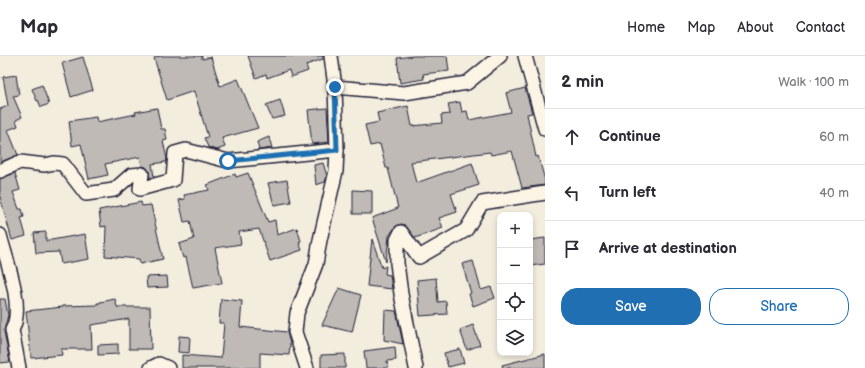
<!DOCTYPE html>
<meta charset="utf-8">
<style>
:root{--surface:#fff;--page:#f7f7f7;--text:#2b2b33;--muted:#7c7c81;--line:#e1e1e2;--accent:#1f6fb2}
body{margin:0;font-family:"Balsamiq Sans",sans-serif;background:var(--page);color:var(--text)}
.controls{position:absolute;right:12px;bottom:12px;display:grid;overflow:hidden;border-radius:8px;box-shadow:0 2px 6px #0003}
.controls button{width:36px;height:36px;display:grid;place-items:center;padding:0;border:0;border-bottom:1px solid var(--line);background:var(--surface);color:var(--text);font:20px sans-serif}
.stop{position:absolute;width:12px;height:12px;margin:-9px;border:3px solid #1f6fb2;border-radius:50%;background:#fff}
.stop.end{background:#1f6fb2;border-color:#fff;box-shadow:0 1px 4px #0008}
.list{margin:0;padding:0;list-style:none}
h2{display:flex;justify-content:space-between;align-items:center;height:52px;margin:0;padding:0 16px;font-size:17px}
h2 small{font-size:13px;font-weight:400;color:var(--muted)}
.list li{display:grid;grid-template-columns:26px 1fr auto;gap:12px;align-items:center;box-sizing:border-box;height:56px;padding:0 16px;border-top:1px solid var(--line)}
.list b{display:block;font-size:15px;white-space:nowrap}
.list em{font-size:13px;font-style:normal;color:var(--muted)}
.actions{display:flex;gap:8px;padding:12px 16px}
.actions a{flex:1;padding:9px 0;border:1px solid var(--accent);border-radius:16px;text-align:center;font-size:14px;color:var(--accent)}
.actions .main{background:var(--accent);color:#fff}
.icon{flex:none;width:22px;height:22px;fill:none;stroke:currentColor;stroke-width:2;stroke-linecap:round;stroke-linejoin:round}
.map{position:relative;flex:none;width:545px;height:312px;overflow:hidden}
header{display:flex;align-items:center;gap:24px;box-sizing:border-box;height:56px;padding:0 20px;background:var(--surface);border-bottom:1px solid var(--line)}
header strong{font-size:19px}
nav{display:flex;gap:22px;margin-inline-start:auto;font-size:14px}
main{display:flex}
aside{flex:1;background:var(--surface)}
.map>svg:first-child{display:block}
.building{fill:#bfbab6;stroke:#22223b}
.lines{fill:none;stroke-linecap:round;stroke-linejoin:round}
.minor-casing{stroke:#22223b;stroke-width:16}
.minor{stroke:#fcf5e5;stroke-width:13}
.route{stroke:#1f6fb2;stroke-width:5}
</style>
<header>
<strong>Map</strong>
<nav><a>Home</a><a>Map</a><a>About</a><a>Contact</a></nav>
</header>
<main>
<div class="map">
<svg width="545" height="312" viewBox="0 0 545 312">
<rect width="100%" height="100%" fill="#f3edde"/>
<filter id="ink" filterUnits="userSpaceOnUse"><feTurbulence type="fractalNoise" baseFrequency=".025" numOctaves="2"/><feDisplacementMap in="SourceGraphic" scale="8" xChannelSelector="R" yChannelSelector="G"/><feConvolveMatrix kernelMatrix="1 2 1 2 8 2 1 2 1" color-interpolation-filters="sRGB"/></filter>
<g filter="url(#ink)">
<g class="building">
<path d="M160,0H202V3L211,1L220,30L238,23L258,72L222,82L225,91L217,94L208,91L204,82L208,81L194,35L167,44L154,2Z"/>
<path d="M248,0H323V3L306,9L308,15L291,21L289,14L267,22L266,18L256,22Z"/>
<path d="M413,0H447L449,15L423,18L424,23L400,27L397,2Z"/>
<path d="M83,1L93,34L71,41L62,7Z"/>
<path d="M16,19L19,39L13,40L22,61L16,64L18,70L8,74L18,99L0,106V53L8,50L3,21Z"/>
<path d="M42,29L49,48L41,51L38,44L37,45L32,33Z"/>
<path d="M525,32L532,57L527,58L536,101L538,100L545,124V129L522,132L512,95L491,99L490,96L411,106L416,127L472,107L479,129L451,138L457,156L439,162L443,172L415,182L405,169L401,168L396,170L389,180L386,206L372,162L398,152L388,112H386L380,88L370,90L365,69L379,66L377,57L408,50L412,70L442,67L441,59L450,58L448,48L460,46L462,56L467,55L469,64L511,56L506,37Z"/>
<path d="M280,44L285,60L272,63L266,49Z"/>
<path d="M157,52L161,73H165L167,84L163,85L167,103L166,106L152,108L154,121L150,122L149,115L146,111L142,110L140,101L105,108L108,119L89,123L81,88L72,90L69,65L96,61L97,66L136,58L135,56Z"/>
<path d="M327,52L329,86L312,88L308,54Z"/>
<path d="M269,81L272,92L259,94L257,86Z"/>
<path d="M323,107L327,120L325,126L316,129L314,109Z"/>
<path d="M15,117L20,134L13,136L19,153H22L24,161L21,162L26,180L12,184L0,141V123Z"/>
<path d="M248,117L268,166L275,164L277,179L297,172L301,185L299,186L302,194L270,205L259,173L239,176L241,188L215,192L222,227L193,232L186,201L183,202L179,188L194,183L190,165L184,166L179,144L185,143L184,139L209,134L207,129L235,118L236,121Z"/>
<path d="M287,124L291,146L274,149L268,127Z"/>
<path d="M353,134L372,135V158H353Z"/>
<path d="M141,146L142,150L151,149L163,203L140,208L139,203L105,200L106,170L101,171L99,154Z"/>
<path d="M46,176V185L85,178L89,203L61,208L59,196L36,197L34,177Z"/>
<path d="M545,182V208L530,210V184Z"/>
<path d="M372,183L382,212L386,210L385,218L390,219L392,233L367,230Z"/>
<path d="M473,205L481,234L491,231L495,242L473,250L469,238L471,237L462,208Z"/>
<path d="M167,220L168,231L147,232L146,221Z"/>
<path d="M436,222L438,246L446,245L447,258L420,260L417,224Z"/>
<path d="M339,232L361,239L352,276L322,269Z"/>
<path d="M0,243H5L8,259L4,275L10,306L0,307Z"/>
<path d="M115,243L117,251H150L151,293H129V263L91,269L92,293H61L62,299L31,302L26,255L63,251L62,250L97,249V247H100V246Z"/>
<path d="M221,243L242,245L240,271L287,276L290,288L289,299L260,297V312H182V299L221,302L224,267H219Z"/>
<path d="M385,254L396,255L403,288L384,284Z"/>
<path d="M473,269L480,289L467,294L460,274Z"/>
<path d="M179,280L190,281L189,297L178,296Z"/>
<path d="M118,288V298L98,299V289Z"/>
<path d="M395,291L396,304L387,305L388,312H366L364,295Z"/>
<path d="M460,293L464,307L448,311L444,297Z"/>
<path d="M345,298V312H321V299Z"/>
<path d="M545,298V312H503L502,309Z"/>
</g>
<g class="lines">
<g class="minor-casing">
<g id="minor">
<path d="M525,0L545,73"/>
<path d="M335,31L404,37L467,27L500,0"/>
<path d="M0,115L20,106L45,109L54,107L63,108L86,138L114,134L131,119L142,118L140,133L173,124L175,97L186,94L228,105L337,94"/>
<path d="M0,179C6,204 25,251 12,274L19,312"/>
<path d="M151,312L159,308L168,312"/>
<path d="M307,312L295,276L297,257L316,208L320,184L336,115L337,94L335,31L331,0"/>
<path d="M416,312L401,238L397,207V184L401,176L419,201L466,174L482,147L545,137"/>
</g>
</g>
<use href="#minor" class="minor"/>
</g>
</g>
<g class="lines" filter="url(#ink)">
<path class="route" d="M228,105L337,94L335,31"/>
</g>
</svg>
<div class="controls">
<button>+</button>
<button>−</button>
<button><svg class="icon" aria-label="locate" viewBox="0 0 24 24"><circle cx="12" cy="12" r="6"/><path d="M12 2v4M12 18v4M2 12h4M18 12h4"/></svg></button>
<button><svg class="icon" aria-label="layers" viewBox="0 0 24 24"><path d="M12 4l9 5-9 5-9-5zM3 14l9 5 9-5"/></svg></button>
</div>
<div class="stop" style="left:228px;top:105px"></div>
<div class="stop end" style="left:335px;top:31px"></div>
</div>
<aside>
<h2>2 min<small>Walk · 100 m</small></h2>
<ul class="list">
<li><svg class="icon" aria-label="ahead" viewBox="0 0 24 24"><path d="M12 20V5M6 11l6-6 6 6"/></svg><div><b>Continue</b></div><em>60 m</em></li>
<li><svg class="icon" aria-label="left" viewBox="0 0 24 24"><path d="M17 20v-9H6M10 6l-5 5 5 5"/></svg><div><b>Turn left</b></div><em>40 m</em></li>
<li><svg class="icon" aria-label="arrive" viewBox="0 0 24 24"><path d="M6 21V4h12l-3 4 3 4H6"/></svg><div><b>Arrive at destination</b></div></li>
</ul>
<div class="actions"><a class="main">Save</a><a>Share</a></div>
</aside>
</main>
